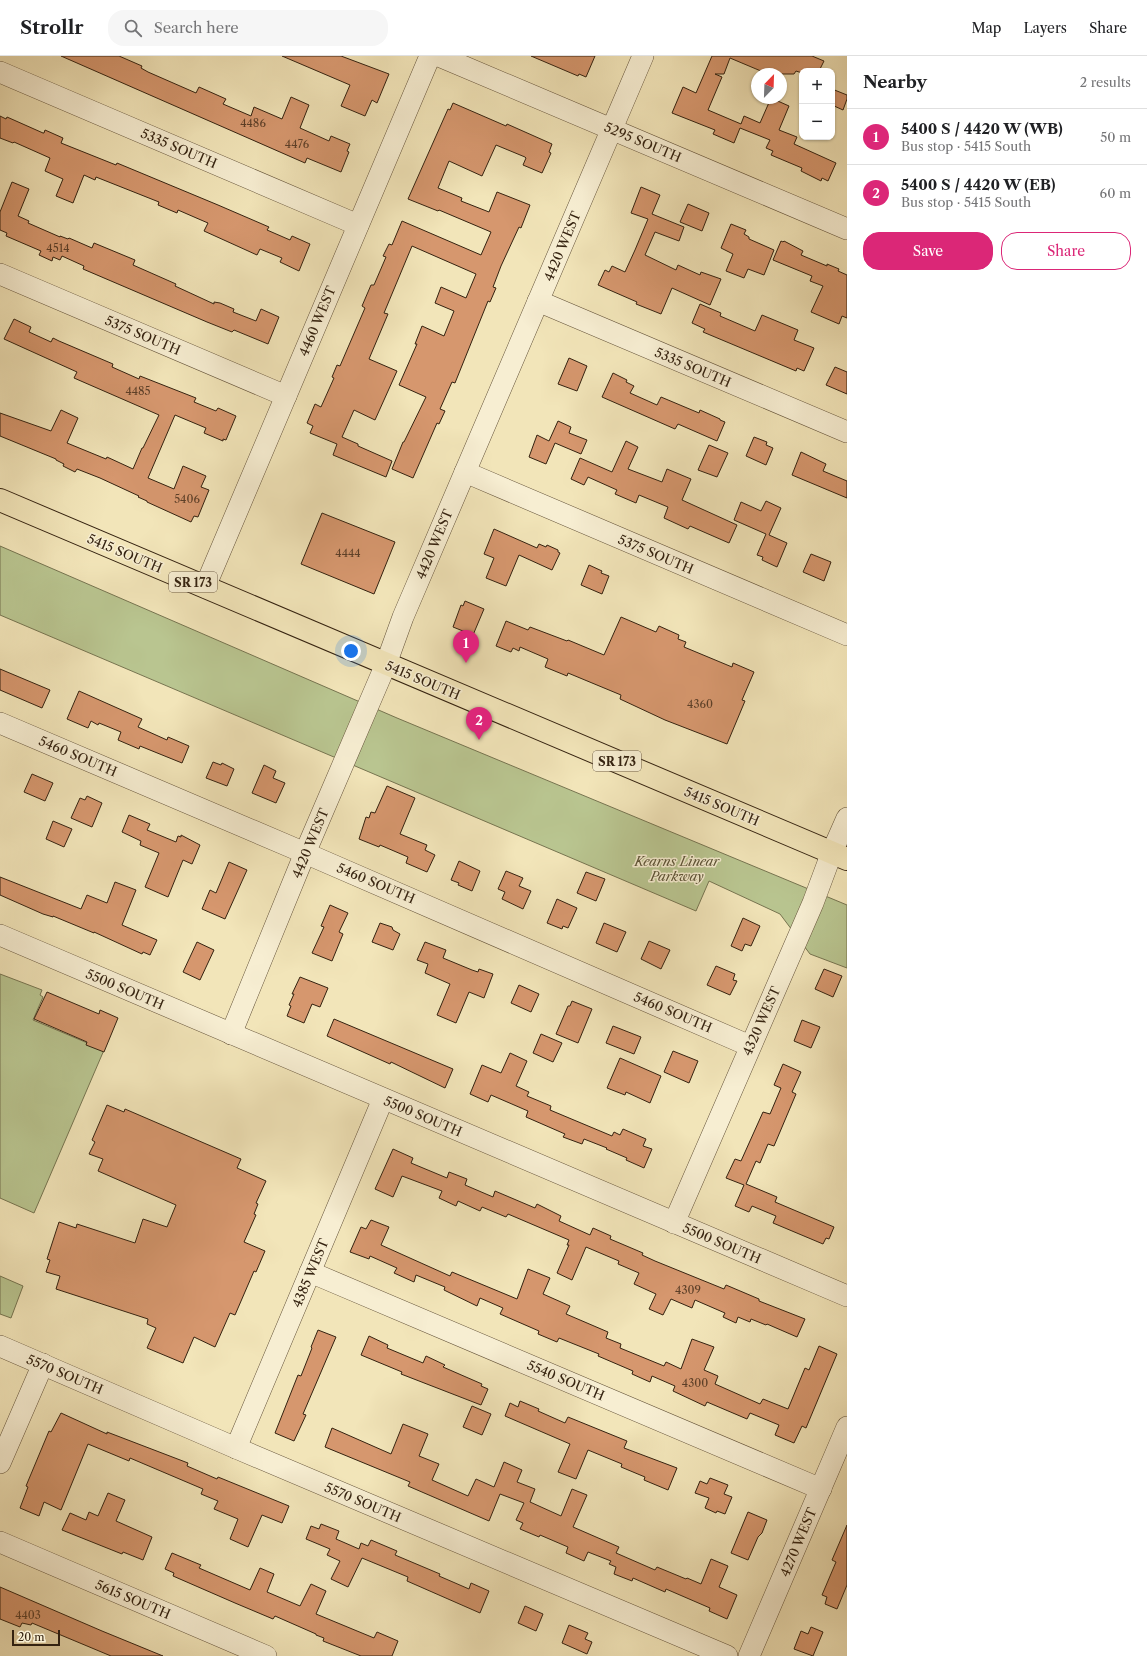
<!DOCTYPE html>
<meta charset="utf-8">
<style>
:root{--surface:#fff;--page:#f6f6f6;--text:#202124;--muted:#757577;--line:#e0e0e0;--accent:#db2777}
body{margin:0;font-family:"Libre Caslon Text",serif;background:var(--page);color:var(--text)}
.controls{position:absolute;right:12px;top:12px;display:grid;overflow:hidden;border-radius:8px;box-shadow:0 1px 3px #0004}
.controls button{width:36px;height:36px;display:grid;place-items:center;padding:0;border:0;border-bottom:1px solid var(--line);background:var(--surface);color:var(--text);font:20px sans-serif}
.compass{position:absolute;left:751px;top:12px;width:36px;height:36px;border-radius:50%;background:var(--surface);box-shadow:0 1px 3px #0004;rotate:23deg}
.scale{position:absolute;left:12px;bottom:10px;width:48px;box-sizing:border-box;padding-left:4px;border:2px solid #342210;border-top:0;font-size:11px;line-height:14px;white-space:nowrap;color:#342210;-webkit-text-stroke:3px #f7eed2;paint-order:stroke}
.you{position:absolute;left:351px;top:595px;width:14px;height:14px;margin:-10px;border:3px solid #fff;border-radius:50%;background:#1a73e8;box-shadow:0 0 0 6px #1a73e833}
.badge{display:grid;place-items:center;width:26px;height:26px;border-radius:50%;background:var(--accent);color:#fff;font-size:13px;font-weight:700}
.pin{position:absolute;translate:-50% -33px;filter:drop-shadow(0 1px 2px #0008)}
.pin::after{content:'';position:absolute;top:21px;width:14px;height:12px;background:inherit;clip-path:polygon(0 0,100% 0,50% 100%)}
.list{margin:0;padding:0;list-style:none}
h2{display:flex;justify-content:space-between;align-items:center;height:52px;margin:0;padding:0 16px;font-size:17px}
h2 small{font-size:13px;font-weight:400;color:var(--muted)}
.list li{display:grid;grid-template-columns:26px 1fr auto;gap:12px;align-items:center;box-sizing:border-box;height:56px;padding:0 16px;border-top:1px solid var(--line)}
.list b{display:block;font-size:15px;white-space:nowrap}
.list p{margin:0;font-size:13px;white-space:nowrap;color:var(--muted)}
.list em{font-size:13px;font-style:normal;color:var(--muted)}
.actions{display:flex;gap:8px;padding:12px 16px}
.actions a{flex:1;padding:9px 0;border:1px solid var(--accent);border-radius:16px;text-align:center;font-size:14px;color:var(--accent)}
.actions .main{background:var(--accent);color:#fff}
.icon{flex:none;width:22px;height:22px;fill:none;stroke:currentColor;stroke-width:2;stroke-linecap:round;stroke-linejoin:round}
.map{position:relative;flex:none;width:847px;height:1600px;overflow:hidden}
header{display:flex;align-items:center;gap:24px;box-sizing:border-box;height:56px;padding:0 20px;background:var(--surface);border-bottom:1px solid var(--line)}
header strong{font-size:19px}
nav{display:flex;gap:22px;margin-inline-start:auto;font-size:14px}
.search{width:280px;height:36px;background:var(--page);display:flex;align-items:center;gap:10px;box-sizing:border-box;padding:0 14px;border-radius:16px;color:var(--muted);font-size:15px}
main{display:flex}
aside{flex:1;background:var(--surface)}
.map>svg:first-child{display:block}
.green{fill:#b9c590;stroke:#767450}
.building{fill:#d6976e;stroke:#342210}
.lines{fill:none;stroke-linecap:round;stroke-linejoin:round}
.minor-casing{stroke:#64533a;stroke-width:22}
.major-casing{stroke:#342210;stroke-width:24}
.minor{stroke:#f7eed2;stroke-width:21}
.major{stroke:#f2e5b9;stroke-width:22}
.labels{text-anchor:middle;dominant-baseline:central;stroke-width:3;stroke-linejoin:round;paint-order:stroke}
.number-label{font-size:11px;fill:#5c3f28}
.shield{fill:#f7eed2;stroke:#6e5f4a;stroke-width:1}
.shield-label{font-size:12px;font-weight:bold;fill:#342210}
.street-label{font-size:13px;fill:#342210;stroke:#f7eed2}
.park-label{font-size:13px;font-style:italic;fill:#5c5336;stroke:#f7eed2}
</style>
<header>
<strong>Strollr</strong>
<div class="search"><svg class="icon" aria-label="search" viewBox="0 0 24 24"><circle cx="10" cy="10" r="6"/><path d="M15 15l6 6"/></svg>Search here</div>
<nav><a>Map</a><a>Layers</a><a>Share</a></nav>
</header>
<main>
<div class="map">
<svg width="847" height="1600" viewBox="0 0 847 1600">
<rect width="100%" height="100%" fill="#f2e5b9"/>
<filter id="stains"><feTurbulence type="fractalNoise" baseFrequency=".005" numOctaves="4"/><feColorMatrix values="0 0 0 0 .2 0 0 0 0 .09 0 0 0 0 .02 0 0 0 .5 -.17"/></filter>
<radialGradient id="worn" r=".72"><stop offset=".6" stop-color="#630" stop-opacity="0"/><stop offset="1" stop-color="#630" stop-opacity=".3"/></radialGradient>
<g class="green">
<path d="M0,490L397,662L847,849V912L810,898L780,858L709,825L696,855L0,559Z"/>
<path d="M0,918L42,934L40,939L43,941L33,964L104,994L34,1157L0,1142Z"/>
<path d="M0,1220L23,1230L11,1262L0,1258Z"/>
</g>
<g class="building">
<path d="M61,0H119L142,10L141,12L148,16L196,37L199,31L226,43L223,48L251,60L254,51L282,63L291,41L309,49L300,72L329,85L331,80L350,88L347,95L349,96L341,116L307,102L305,107Z"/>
<path d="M282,0H341L389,18L377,47L372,44L365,60L341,50L350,29Z"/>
<path d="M531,0H595L586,21L579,18L578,20Z"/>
<path d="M712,0H812L824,5L819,15H802V17L796,15L794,18H768L730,2L724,18H715L722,21L708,54L741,68L744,60L760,67L771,42L789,50L779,74L797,81L794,88L836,107L828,125L822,122L821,125L801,115L802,112L771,99L773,95L766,92L770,84L740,72L734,87L713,78L715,74L672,57L683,31L696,37Z"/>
<path d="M832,33L847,39V43L843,54L832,49Z"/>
<path d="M453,47L506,70L507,68L552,88L549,96L551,97L542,117L523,109L526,102L525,101L496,89L482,120L449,105L438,132L462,142L461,145L489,156L497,136L530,149L521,172L519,171L501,210L493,231L496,232L490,246L488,245L455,327L452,326L440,353L445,355L439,368L437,367L413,422L392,413L403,386H404L426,341L399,329L417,288H415L422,270L444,280L454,255L435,247L441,231L466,242L476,218L412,190L384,257L388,258L369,303L397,315L375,364L354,354L342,381L358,388V390L392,405L386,421L333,399L337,388L310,377L313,370L307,367L315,348L321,351L334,322L332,321L337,309L340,310L365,252L362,250L371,229H374L386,201L383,200L389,188L392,189L402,165L481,199L491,176L439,154L438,155L408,143L448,53L450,54Z"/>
<path d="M0,60L6,63L7,61L43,77H44L45,74L63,82L61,87L116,109L117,107L218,149L269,171L267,174L290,184L292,180L310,188L299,215L280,206L282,202L260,193L257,199L204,175L208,167L201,164L178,154L177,157L158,149L159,146L96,121L95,124L84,119L73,147L56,140L63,123L45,115L50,102L14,86L13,87L0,82Z"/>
<path d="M12,126L29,133L18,160L29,165L28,167L60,181V180L68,183L69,182L92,192L94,187L135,204L133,209L176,228L175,230L214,248V246L220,247L234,253L233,256L256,265L261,253L279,261L268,288L234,274L232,276L207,266L83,213L84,210L62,200L60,204L53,201L52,205L39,199L41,195L6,180L7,177L0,174V156Z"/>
<path d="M641,131L660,139L652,158L684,171L679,185L655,176L645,199L676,214L678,209L700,219L701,216L721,223L710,249L672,232L661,258L636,248L637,246L598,229L605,214L609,216L612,210L625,216L635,194L648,163L631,157Z"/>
<path d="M688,148L709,157L702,175L680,166Z"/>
<path d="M731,168L746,174L744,178L749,181V183L774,194L764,219L748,213L744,222L726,215L733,198L721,192Z"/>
<path d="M781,185L783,186L784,185L803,195L801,199L827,210V208L839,213L838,215L847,219V262L842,260L839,268L811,256L823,230L810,225L812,220L773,204Z"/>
<path d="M700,248L721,257L720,260L755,275L762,259L798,274L794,284L814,292L804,315L797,312L796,315L703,276L705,273L692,267Z"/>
<path d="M14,263L31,271L29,276L51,286L53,282L59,285L113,308L112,311L139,323L140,320L196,342L194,346L216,355L218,352L236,360L226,384L223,383V385L204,377L206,372L175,359L148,422L174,433L183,410L206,420L201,431L209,434L198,461L194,460L191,466L147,446V445L138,441L139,440L100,422L77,413L75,416L63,410L64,408L56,404V403L0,380V357L51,375L61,354L78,362L67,387L106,403L107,401L133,413L142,392H143L159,359L74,322L77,316L4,283Z"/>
<path d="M569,302L587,310L577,335L558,328Z"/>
<path d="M835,311L847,316V338L826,329Z"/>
<path d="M613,317L627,324L626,326L634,330L630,337L657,349L661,341L699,357L700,354L720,363V364L725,366L717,385L678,368L675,373L602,341Z"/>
<path d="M558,365L571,371L569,377L587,384L581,398L555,387L546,408L529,401L537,379L549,385Z"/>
<path d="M754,381L767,386L766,389L773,392L766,409L746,400Z"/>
<path d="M626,385L638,391L628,413L662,426L667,413L691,423L682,444L737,469L729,487L690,470L688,473L664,462L668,451L639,439L636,447L615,438L617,434L588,421L584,429L571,423L580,402L612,416Z"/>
<path d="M709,389L728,397L717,421L698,414Z"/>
<path d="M801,396L826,408L823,415L847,425V442L792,419Z"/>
<path d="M766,445L781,452L769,479L787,487L777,511L762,504L763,501L757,499L766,478L734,464L741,446L761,455Z"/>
<path d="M322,457L395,486L374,538L301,508Z"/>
<path d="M494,473L537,492L539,488L546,491L547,489L558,494V496L560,497L552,514L519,499L506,530L486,522L494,502L484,498Z"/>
<path d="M811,498L831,506L824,525L803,516Z"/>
<path d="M589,509L602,515L601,517L609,520L602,538L581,529Z"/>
<path d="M465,545L484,553L473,579L453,571L461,549L463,550Z"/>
<path d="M621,561L656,576L659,570L679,579L678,583L686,586L684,591L732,611L733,607L754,616L742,644L745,645L727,688L665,664L620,643L621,639L568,617L567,620L545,611L548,603L520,591L519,595L513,592L511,596L496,590L506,565L528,574L530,571L567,585L568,584L604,599Z"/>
<path d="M0,613L50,634L42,652L0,634Z"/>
<path d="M79,635L142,663L138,671L167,684L168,681L189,690L182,707L140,690L139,693L118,684L121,676L99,667L98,669L91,665L88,672L67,663Z"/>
<path d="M213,706L221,709L222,707L234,713L227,730L206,722Z"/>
<path d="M264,709L276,715L273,722L285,727L276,747L252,737Z"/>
<path d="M32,718L53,727L45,745L24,736Z"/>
<path d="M387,730L415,742L400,778L427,789L425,794L435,799L427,816L406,807L408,801L380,789L379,791L359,783L366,761L369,762L371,756L375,757Z"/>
<path d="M87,740L102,747L92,771L71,762L80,742L85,744Z"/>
<path d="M129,759L150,768L147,774L176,786L178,780L181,781V779L200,789L192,808L183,804L168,841L145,831L159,797L140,789L141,785L122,776Z"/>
<path d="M53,765L72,773L64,791L46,783Z"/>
<path d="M459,805L480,815L472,835L458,829L459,827L451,824Z"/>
<path d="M229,806L247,814L225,863L202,853L210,834L216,837Z"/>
<path d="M506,815L523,822L519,830L531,835L523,853L502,843L505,836L498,833Z"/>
<path d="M586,816L605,823L596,845L577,837Z"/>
<path d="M0,821L81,853L87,839L107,847L115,826L136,834L122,869L157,884L150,899L143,896L142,898L94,876V877L53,860V861L43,858L0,839Z"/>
<path d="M557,843L577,852L568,872L563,870L562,873L547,867Z"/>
<path d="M330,849L348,857L339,876L343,878L332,905L312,897L324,871L321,870Z"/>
<path d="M743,862L760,870L751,890L745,888L742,895L731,890Z"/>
<path d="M380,867L392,871L393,874L400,878L393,894L372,886Z"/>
<path d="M604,867L626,876L617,896L596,887Z"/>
<path d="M649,885L670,894L661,913L641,903Z"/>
<path d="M197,886L214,894L200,924L183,916Z"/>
<path d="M425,886L446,894L443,902L472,914L478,916L479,913L493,918L484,942L469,936L456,967L437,959L450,928L425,917L428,908L417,904Z"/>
<path d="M716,910L735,918L733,924L737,925L730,939L707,929Z"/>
<path d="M824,913L842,920L833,941L815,933Z"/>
<path d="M300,921L328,932L320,951L312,948L304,967L287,960L291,950L289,949L294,938H292Z"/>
<path d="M519,929L539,938L531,956L511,947Z"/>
<path d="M47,936L99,958L100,954L118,962L104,996L86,989L87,986L34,963Z"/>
<path d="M572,945L592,953L578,987L556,978L568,950H570Z"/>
<path d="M334,963L453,1013L445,1032L391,1006L390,1008L327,980Z"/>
<path d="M802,964L820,971L811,992L794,985Z"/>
<path d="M613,970L641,981L634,998L606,987Z"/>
<path d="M541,978L562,987L553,1006L533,997Z"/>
<path d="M673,995L698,1005L689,1027L664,1016Z"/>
<path d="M510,997L527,1005L516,1030L529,1036L527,1040L551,1050L550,1054L612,1080L614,1076L620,1079L623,1073L646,1083L643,1090L652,1093L644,1112L626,1104L627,1102L606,1093L607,1092L584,1083L582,1088L563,1081L565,1078L526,1061L528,1055L491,1039L488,1046L470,1038L482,1009L501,1017Z"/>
<path d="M620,1002L661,1020L650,1047L626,1036L625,1039L607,1032Z"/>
<path d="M783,1008L801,1016L792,1036L796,1038L774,1090L768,1088L760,1107L756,1105L746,1128L777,1141L775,1146L834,1171L829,1183L826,1182L823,1188L773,1167L776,1160L752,1150L749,1156L735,1150L744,1129L726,1122L735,1103L741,1105L763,1056L770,1058L781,1032L774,1029Z"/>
<path d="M107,1049L124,1056L125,1053L241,1103L237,1112L266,1125L256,1147L258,1148L254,1158L256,1159L244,1186L265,1195L256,1216L254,1215L235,1259L230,1257L215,1291L194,1281L183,1307L147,1292L156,1272L147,1268L148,1263L56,1233L60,1220L46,1216L50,1204L47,1203L59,1166L76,1172L77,1168L135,1187L143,1163L167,1171L176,1149L98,1115L103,1103L89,1098L95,1086L92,1084Z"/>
<path d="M393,1093L413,1102L411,1107L447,1122L449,1116L467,1123L465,1129L493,1141L495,1135L535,1152L537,1148L561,1160L559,1165L590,1179L593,1172L611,1180L610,1183L643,1197L642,1199L655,1205L724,1233L726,1229L759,1243V1245L805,1263L797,1281L767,1268L766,1269L751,1263L750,1266L738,1261L736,1267L723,1261L725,1257L695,1244L692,1252L671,1243L663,1259L649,1253L656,1238L634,1228L639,1217L618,1208L619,1205L586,1191L572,1224L557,1217L569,1189H567L569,1184L508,1158L506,1161L482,1151L480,1155L458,1145L456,1150L439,1142L442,1135L402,1120L393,1141L375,1133Z"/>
<path d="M371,1164L389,1171L381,1189L450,1220L452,1216L517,1243L528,1213L550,1222L543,1238L570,1250L566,1258L608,1276L606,1282L621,1288L620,1292L664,1310L666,1306L681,1313L692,1283L714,1291L704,1314L718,1320L715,1328L760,1348L763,1343L788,1353L805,1312L809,1314L819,1290L837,1298L806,1372L802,1370L794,1387L775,1379L779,1369L750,1357L747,1363L707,1346L705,1350L673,1335L675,1330L652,1320L650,1326L632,1318L633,1315L598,1300L599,1298L559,1282L557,1286L538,1278L539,1275L500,1258L503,1252L480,1242L477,1250L444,1234L445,1231L416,1219L414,1226L394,1217L397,1212L370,1200L369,1203L350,1196L361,1171L366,1173Z"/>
<path d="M318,1274L336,1281L303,1358L306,1359L294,1385L275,1377L298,1319L301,1320L312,1292L311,1291Z"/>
<path d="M369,1280L388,1289L387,1292L423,1307L426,1300L445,1309L443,1311L482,1328L481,1330L488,1333L481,1349L401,1318L402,1316L361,1299Z"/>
<path d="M520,1345L539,1353L538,1355L565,1367L568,1361L627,1385L624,1392L677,1412L668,1434L644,1424L645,1421L621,1411L622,1408L588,1394L576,1423L558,1416L570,1388L505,1360L510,1347L518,1351Z"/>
<path d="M472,1350L491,1358L482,1379L463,1371Z"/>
<path d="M61,1357L107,1378V1376L188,1407L187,1410L217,1423L218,1421L289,1450L282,1467L262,1459L248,1491L230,1483L238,1463L214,1453L218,1445L201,1438L203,1433L130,1402L129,1405L88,1388L61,1454L44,1446L39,1460L20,1452L28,1431L26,1430L49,1375L51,1376Z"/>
<path d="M403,1368L428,1378L419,1400L439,1408L432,1424L468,1440L476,1423L494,1431L504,1406L522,1414L517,1426L535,1433L530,1446L561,1460L572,1433L587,1439L573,1471L619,1491L616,1497L655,1514L657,1511L686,1523L687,1522L701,1528L711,1503L728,1510L719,1531L737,1539L727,1563L709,1555L710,1552L666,1533L665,1536L633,1522L632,1525L614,1518L616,1511L609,1508L611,1505L588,1496L584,1505L566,1497L568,1491L540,1479L539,1481L520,1473L523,1467L516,1464L524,1447L500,1438L489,1465L408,1430L410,1426L325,1391L332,1372L391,1398Z"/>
<path d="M710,1422L728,1429L724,1438L732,1441L725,1458L717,1455L716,1457L705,1452L709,1442L695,1437L700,1425L707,1428Z"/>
<path d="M108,1437L125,1444L116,1465L152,1481L143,1504L123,1496L122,1498L62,1474L70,1457L86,1464L89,1456L98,1460Z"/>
<path d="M748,1456L767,1464L762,1477L758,1481L748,1504L731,1497Z"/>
<path d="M321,1468L339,1475L336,1483L359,1493L361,1487L368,1490L371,1484L397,1495L395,1499L440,1518L439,1520L469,1533L471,1527L489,1535L480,1557L407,1525L408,1521L362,1502L348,1531L331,1523L340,1505L327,1499L330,1493L306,1483L311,1470L319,1473Z"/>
<path d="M847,1469V1529L837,1553L825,1548L827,1541L822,1539L836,1506L832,1504Z"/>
<path d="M172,1497L201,1509L199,1512L250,1534L260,1512L274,1518L267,1536L300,1550L311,1528L326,1535L316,1558L374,1582L377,1576L398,1585L392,1600H361L323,1585L324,1582L316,1579V1578L275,1560L273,1563L235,1547L173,1520L174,1517L165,1513Z"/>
<path d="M0,1531L102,1575L163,1600H111L32,1567L31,1569L22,1567L20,1571L0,1563Z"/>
<path d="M525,1550L543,1558L536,1575L518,1567Z"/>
<path d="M569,1569L588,1577L585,1583L592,1586L587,1598L562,1587Z"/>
<path d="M811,1571L823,1576L813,1600L794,1593L801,1575L808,1578Z"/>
</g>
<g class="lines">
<g class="minor-casing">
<g id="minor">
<path d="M439,0L847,173"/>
<path d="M0,16L358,169"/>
<path d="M0,218L286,340"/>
<path d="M538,245L847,376"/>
<path d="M465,416L847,579"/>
<path d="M205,531L430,0"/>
<path d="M0,667L305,797L750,990"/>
<path d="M0,879L847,1240"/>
<path d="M231,978L305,797L386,608L403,561L643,0"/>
<path d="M674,1167L813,847L832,796L847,762"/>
<path d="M310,1216L821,1433"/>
<path d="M0,1290L236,1392L727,1600"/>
<path d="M236,1392L383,1043"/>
<path d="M0,1407L43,1308"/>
<path d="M0,1486L266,1600"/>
<path d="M749,1600L847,1371"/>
</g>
</g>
<g class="major-casing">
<path id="major" d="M0,444L847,803"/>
</g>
<use href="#minor" class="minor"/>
<use href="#major" class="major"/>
</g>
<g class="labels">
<g class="number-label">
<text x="253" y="67">4486</text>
<text x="297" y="88">4476</text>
<text x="58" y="192">4514</text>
<text x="138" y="335">4485</text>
<text x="187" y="443">5406</text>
<text x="348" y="497">4444</text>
<text x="700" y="648">4360</text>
<text x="688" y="1234">4309</text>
<text x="695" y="1327">4300</text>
<text x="28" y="1559">4403</text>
</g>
<g class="shield">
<rect x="169" y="516" width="48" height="20" rx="3"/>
<rect x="593" y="695" width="48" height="20" rx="3"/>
</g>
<g class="shield-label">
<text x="193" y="526">SR 173</text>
<text x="617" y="705">SR 173</text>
</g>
<g class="street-label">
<text transform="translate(643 86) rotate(23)">5295 SOUTH</text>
<text transform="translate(179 92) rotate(23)">5335 SOUTH</text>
<text transform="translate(562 190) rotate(-67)">4420 WEST</text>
<text transform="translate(317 265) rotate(-67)">4460 WEST</text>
<text transform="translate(143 279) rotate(23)">5375 SOUTH</text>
<text transform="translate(693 311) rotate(23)">5335 SOUTH</text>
<text transform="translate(434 488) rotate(-67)">4420 WEST</text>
<text transform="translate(125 497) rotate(23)">5415 SOUTH</text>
<text transform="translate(656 498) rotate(23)">5375 SOUTH</text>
<text transform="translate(423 624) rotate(23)">5415 SOUTH</text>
<text transform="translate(78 700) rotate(23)">5460 SOUTH</text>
<text transform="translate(722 750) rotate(23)">5415 SOUTH</text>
<text transform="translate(310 787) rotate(-67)">4420 WEST</text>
<text transform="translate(376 827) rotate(23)">5460 SOUTH</text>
<text transform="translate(125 933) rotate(23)">5500 SOUTH</text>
<text transform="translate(673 956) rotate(23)">5460 SOUTH</text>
<text transform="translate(761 965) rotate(-66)">4320 WEST</text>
<text transform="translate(423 1060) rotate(23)">5500 SOUTH</text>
<text transform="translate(722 1187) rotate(23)">5500 SOUTH</text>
<text transform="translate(310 1217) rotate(-67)">4385 WEST</text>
<text transform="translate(65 1318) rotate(23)">5570 SOUTH</text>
<text transform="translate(566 1324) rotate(23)">5540 SOUTH</text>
<text transform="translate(363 1446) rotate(23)">5570 SOUTH</text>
<text transform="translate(798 1486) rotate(-67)">4270 WEST</text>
<text transform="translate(133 1543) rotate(23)">5615 SOUTH</text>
</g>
<g class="park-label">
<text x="677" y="805">Kearns Linear<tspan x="677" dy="15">Parkway</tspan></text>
</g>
</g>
<rect width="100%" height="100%" filter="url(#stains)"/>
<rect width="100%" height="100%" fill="url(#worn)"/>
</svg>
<div class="controls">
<button>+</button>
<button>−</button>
</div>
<svg class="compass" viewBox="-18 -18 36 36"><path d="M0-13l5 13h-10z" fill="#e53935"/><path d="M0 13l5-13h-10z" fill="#757577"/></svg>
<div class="scale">20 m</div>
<div class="you"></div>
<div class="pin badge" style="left:466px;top:607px">1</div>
<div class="pin badge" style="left:479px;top:684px">2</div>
</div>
<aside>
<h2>Nearby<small>2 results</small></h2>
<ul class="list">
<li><span class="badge">1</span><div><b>5400 S / 4420 W (WB)</b><p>Bus stop · 5415 South</p></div><em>50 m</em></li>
<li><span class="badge">2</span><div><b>5400 S / 4420 W (EB)</b><p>Bus stop · 5415 South</p></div><em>60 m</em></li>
</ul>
<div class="actions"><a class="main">Save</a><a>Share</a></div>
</aside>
</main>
